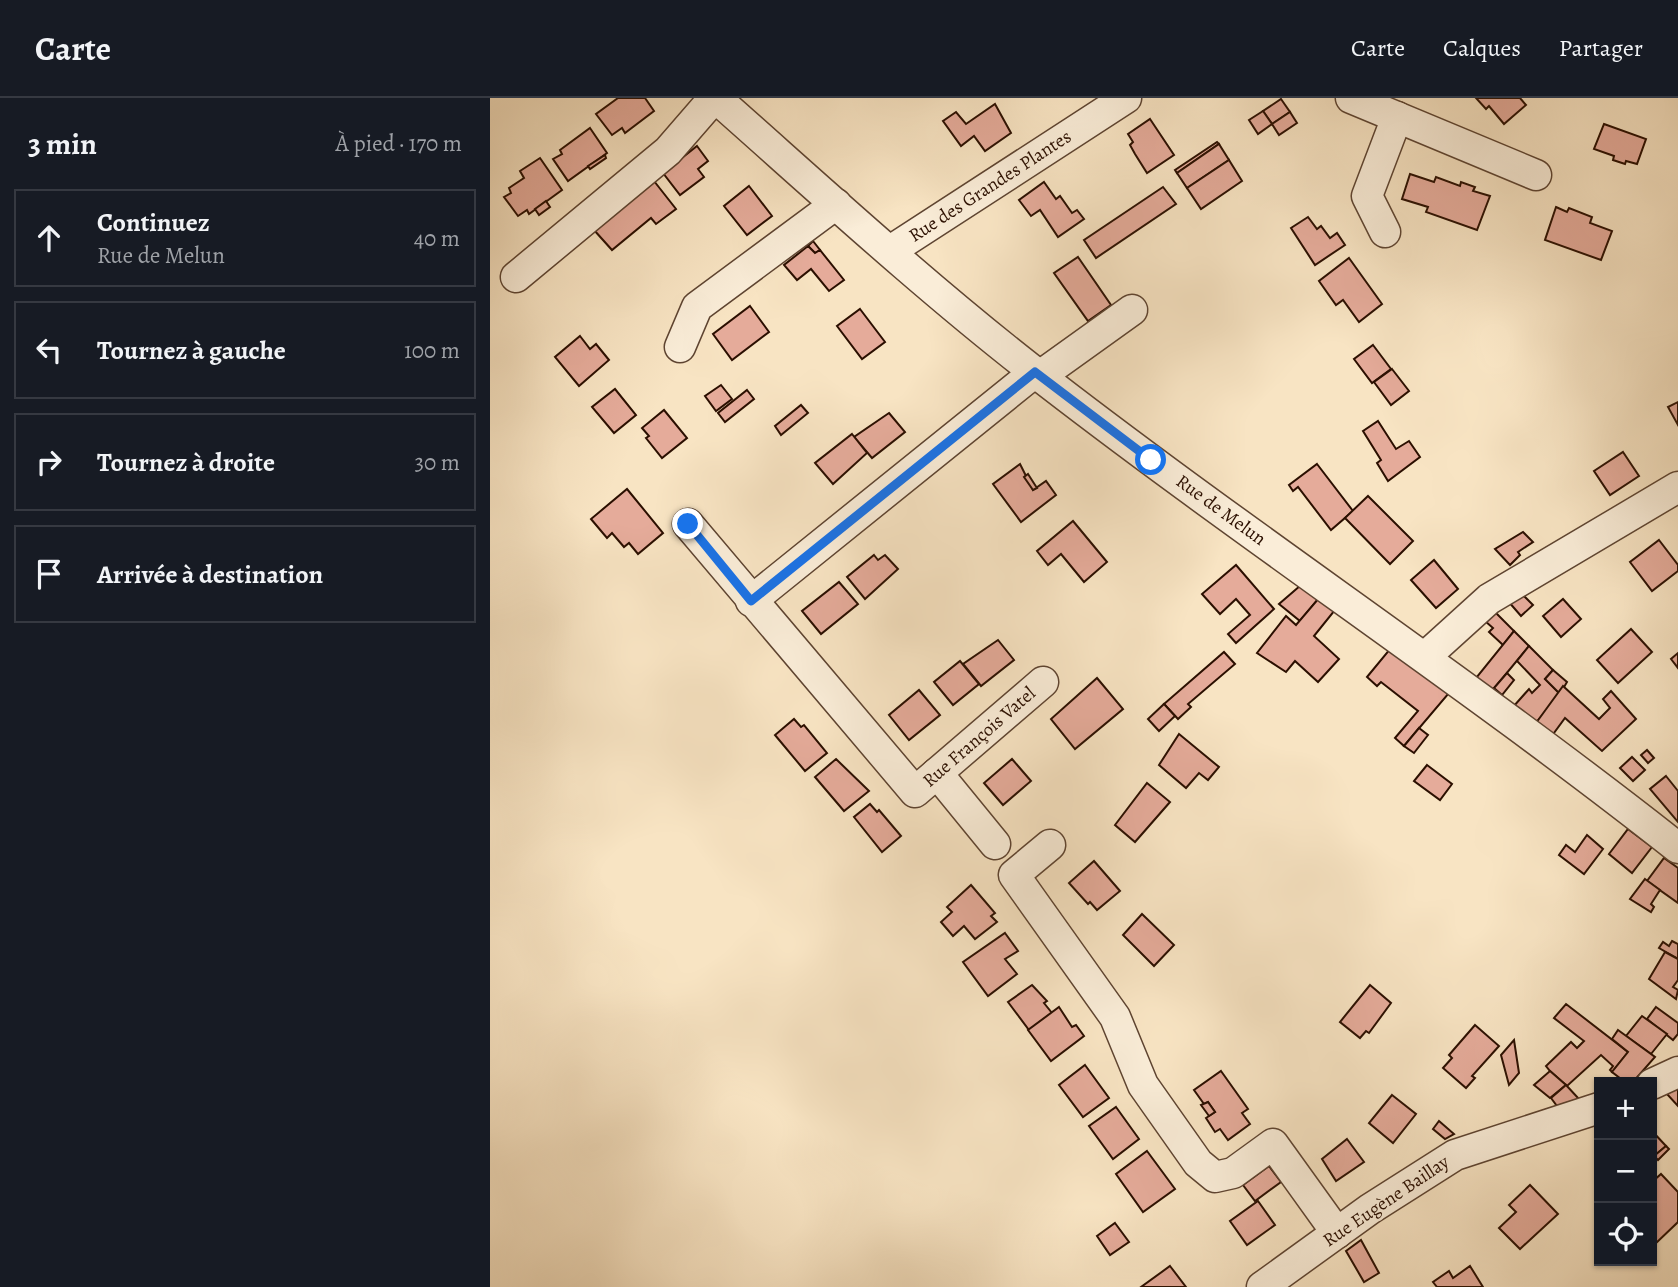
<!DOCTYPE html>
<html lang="fr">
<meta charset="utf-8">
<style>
:root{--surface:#171b24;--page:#242831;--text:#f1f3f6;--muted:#9ea1a6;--line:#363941}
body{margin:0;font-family:Alegreya,serif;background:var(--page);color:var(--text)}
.controls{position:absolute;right:21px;bottom:21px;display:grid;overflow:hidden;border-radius:0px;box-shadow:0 2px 5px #0004}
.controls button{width:63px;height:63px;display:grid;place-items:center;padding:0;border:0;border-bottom:2px solid var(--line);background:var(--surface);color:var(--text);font:35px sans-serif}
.stop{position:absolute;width:21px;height:21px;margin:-16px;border:5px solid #1a73e8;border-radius:50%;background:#fff}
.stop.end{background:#1a73e8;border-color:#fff;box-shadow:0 2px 7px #0008}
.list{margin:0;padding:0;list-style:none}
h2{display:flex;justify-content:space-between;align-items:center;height:91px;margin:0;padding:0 28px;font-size:30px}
h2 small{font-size:23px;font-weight:400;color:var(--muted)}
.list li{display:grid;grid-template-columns:46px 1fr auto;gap:21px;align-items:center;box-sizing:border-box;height:98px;margin:0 14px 14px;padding:0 14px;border:2px solid var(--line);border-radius:0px}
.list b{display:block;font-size:26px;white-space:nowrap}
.list p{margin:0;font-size:23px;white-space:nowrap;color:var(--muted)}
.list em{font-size:23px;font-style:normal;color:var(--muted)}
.icon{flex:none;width:38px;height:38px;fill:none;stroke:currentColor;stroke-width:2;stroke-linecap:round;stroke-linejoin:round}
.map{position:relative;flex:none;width:1188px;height:1189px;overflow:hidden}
header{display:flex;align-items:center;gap:42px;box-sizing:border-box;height:98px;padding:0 35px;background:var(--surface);border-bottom:2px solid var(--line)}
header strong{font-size:33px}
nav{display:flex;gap:38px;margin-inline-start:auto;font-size:24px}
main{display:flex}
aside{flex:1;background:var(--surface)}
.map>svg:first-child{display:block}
.building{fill:#e5ab9a;stroke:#2b0f00;stroke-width:2}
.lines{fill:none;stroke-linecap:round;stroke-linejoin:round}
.minor-casing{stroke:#5e4431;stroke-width:33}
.minor{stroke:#faedd8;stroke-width:30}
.route{stroke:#1a73e8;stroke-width:9}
.labels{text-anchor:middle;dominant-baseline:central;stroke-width:5;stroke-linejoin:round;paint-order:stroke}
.street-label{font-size:19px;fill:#2b0f00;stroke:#faedd8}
</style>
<header>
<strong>Carte</strong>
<nav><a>Carte</a><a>Calques</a><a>Partager</a></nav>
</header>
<main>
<aside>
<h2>3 min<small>À pied · 170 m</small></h2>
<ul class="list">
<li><svg class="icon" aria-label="ahead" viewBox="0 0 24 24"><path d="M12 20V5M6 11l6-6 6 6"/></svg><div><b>Continuez</b><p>Rue de Melun</p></div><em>40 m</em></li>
<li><svg class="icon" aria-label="left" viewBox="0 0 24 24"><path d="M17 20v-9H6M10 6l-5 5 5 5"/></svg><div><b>Tournez à gauche</b></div><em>100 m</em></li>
<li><svg class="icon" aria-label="right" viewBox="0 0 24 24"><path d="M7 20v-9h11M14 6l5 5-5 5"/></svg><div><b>Tournez à droite</b></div><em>30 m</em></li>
<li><svg class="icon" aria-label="arrive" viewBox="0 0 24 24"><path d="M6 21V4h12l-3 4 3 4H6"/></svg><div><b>Arrivée à destination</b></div></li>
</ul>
</aside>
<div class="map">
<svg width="1188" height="1189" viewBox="0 0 1188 1189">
<rect width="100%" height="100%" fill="#f8e4c3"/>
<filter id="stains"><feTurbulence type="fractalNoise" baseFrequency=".00286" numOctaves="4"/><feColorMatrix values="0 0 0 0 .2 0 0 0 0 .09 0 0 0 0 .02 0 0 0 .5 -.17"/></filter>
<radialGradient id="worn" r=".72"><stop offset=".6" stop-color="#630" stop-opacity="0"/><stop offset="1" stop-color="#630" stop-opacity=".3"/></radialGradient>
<g class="building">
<path d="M128,0H155L164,13L135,35L132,30L122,37L106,16Z"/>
<path d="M986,0H1030L1036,7L1014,26L999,8L996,11Z"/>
<path d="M791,1L800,14L782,26L773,13Z"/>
<path d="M505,6L521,35L495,53L484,38L471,48L453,23L466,14L476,26Z"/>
<path d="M773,13L782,26L768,36L759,22Z"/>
<path d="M800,14L807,25L789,37L782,26Z"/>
<path d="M660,21L684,57L657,75L645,56L640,47L643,44L638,36Z"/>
<path d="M1114,26L1156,41L1147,66L1136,63L1135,66L1123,62L1124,58L1104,51Z"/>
<path d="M100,30L117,55L78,83L63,61L72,56L70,52Z"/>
<path d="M727,44L729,46L687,75L685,72Z"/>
<path d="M729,46L739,62L697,90L687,75Z"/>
<path d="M207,48L218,63L208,71L214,79L190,97L173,75Z"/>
<path d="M115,57L116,60L100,71L98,68Z"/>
<path d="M50,60L72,92L39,116L37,112L28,118L14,99L21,95L19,90L34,80L30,73Z"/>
<path d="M739,62L752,83L711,111L697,90Z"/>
<path d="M920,76L944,84L946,79L970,88L971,84L985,89L983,93L1000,98L987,132L936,114L938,109L912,101Z"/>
<path d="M164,83L186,111L166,126L161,120L122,152L104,132Z"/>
<path d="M554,84L566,101L570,98L582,115L587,112L594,121L568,139L550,112L541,118L529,102Z"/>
<path d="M259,88L282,118L257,137L234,108Z"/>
<path d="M673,89L686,106L606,160L594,142Z"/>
<path d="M56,103L60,109L49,117L45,111Z"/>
<path d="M1066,109L1077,114L1079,110L1102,119L1100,125L1122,133L1111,162L1055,142Z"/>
<path d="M818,119L827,131L831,128L840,140L847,135L855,147L825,167L801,130Z"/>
<path d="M323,143L330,152L325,155L318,148Z"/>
<path d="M318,148L325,155L330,152L354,182L339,193L321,171L307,182L294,167Z"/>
<path d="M588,159L621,207L598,223L564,175Z"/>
<path d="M859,160L892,206L869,224L853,202L846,207L829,183Z"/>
<path d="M260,208L279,234L242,262L223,236Z"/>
<path d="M370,211L395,244L372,261L347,228Z"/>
<path d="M90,238L100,251L106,246L119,262L89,288L65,259Z"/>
<path d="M883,247L901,271L882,285L864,261Z"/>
<path d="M902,271L919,293L901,307L884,284Z"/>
<path d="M231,287L242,301L226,313L215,298Z"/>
<path d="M125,291L146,317L124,335L102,309Z"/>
<path d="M257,292L264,301L235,324L228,315Z"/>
<path d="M1188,304V327L1178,309Z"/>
<path d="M311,307L318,315L291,337L285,328Z"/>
<path d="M174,312L197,340L172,360L156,340L159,338L152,330Z"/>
<path d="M399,315L415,334L382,360L364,339Z"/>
<path d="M888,323L906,351L919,343L930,359L898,383L887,365L891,362L873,333Z"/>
<path d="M362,336L377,355L343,386L325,365Z"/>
<path d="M1133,354L1149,378L1120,397L1104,373Z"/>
<path d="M530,366L543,392L556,383L566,397L531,424L503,386Z"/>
<path d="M827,366L863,413L841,432L808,389L803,393L799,387Z"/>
<path d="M538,376L547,390L543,392L534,379Z"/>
<path d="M137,391L173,435L148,456L139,445L134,449L122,435L117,440L101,421Z"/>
<path d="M878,398L923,443L900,466L855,420Z"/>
<path d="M583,423L617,464L594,484L571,456L558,467L547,453Z"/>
<path d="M1033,434L1043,444L1028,454L1030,457L1020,467L1005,451Z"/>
<path d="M1169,442L1188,467V473L1162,493L1140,464Z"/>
<path d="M384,457L388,462L395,457L408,471L375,501L357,479Z"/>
<path d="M944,462L968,491L946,510L921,482Z"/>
<path d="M746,467L784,511L746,545L738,536L760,517L746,501L730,516L712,496Z"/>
<path d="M349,484L368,506L331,536L312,513Z"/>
<path d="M811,487L829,500L810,523L789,506Z"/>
<path d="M1029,493L1043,507L1031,518L1018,503Z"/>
<path d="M829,500L845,512L824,538L849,561L828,584L805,563L796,574L767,555L796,518L806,527Z"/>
<path d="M1073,501L1091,521L1071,539L1053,518Z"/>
<path d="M1005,514L1024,533L1013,547L999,534L1003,530L995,523Z"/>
<path d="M1141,531L1162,554L1128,585L1107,562Z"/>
<path d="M1024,533L1039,548L1002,593L986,580Z"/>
<path d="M508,542L524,562L491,588L473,566Z"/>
<path d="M1039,548L1063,572L1055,581L1070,596L1046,625L1029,610L1027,613L1023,609L1039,591L1042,595L1050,587L1027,563Z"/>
<path d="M900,551L959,595L914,648L905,640L928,613L891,584L887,588L877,579Z"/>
<path d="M734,554L745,566L698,606L701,609L688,621L674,606Z"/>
<path d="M1188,555V570L1181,561Z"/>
<path d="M470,563L489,586L463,607L444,584Z"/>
<path d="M1063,572L1077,584L1070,596L1055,581Z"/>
<path d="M1017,575L1024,582L1012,597L1004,590Z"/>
<path d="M607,580L633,611L585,651L561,621Z"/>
<path d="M1073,588L1109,621L1120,610L1113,601L1121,593L1146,621L1112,653L1075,620L1061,639L1046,625Z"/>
<path d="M429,592L450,617L419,642L399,617Z"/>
<path d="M674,606L685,618L669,633L658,621Z"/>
<path d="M304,621L311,629L314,627L337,655L315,673L285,637Z"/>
<path d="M929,630L938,637L924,655L914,648Z"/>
<path d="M689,636L729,669L718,682L709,675L696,690L669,667Z"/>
<path d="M1157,652L1164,660L1158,665L1151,657Z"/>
<path d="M1142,659L1155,672L1143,683L1130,670Z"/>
<path d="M346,661L379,693L354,713L325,679Z"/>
<path d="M522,661L541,683L513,707L494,685Z"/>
<path d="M937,667L962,686L950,702L924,683Z"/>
<path d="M1176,678L1188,693V724L1160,691Z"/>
<path d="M657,685L680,704L645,744L625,727Z"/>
<path d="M380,706L387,714L389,712L411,738L392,754L364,719Z"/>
<path d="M1138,731L1162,749L1142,775L1119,756Z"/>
<path d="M1097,737L1113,751L1094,776L1069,757L1076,747L1085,754Z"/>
<path d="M1174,760L1188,770V805L1157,783Z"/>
<path d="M604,763L630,793L607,812L600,804L598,806L579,785Z"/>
<path d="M1155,781L1170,792L1161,806L1164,809L1161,814L1140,801Z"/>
<path d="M481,787L505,815L501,818L507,824L485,841L474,828L463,838L451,824L462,814L457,809Z"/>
<path d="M652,816L684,847L664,868L633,837Z"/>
<path d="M515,835L528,853L515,861L527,876L498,898L473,864Z"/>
<path d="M1182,843L1188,846V861L1169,850L1173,844L1179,848Z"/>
<path d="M1175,854L1188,861V882L1183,889L1188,892L1186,901L1159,881Z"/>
<path d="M542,887L557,903L554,905L562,915L539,932L518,904Z"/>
<path d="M880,887L901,905L879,935L876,933L870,940L850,924Z"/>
<path d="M1076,906L1138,954L1122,974L1120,972L1123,968L1111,957L1077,988L1060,973L1056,968L1081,944L1087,950L1094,943L1064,920Z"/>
<path d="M569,909L582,929L586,927L594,938L561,963L538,932Z"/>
<path d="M1166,909L1188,925V936L1183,942L1157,921Z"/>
<path d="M1152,918L1177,936L1161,956L1136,938Z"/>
<path d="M985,927L1009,948L982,978L985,980L976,990L953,970L962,960L959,957Z"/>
<path d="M1128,932L1165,959L1143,984H1135L1122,974L1138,954L1122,941Z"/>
<path d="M1024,942L1029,975L1019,987L1011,957Z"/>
<path d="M595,967L619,1000L593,1019L569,987Z"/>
<path d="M731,973L758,1011L752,1015L760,1026L738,1042L730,1031L725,1034L716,1020L725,1014L718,1004L714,1006L704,992Z"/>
<path d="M1060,973L1076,987L1060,1000L1044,987Z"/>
<path d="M1076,987L1089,1001L1067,1008L1061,1000Z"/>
<path d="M1188,987V1008L1176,995Z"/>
<path d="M902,997L926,1016L903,1045L879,1025Z"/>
<path d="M718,1004L725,1014L719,1018L711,1007Z"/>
<path d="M626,1009L649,1041L623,1061L599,1028Z"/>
<path d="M949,1023L964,1036L955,1041L943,1031Z"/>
<path d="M1162,1033L1176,1048L1164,1058L1162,1056Z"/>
<path d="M857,1041L874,1064L846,1083L832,1061Z"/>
<path d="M1176,1048L1179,1051L1168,1062L1164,1058Z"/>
<path d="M657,1053L685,1091L653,1114L626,1076Z"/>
<path d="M779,1068L791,1084L765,1103L753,1087Z"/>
<path d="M1171,1076L1188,1094V1124L1164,1147L1162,1084Z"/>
<path d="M1040,1087L1068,1116L1030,1151L1009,1130L1026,1114L1019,1107Z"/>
<path d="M768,1103L785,1127L757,1147L740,1123Z"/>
<path d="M625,1125L639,1144L620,1157L607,1138Z"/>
<path d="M871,1142L889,1175L874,1184L856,1153Z"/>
<path d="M680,1168L696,1189H651Z"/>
<path d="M980,1168L993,1189H947L943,1184L959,1173L963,1180Z"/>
</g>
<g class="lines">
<g class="minor-casing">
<g id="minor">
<path d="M226,0C330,92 433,187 542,272C754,437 978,584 1188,750"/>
<path d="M861,0L1046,77"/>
<path d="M895,134L877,98L907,19"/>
<path d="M400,153L636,0"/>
<path d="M26,179L178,53L224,0"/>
<path d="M190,249L207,209L346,106"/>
<path d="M550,278L642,212"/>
<path d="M198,426L425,694L553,584"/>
<path d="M261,503L545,274"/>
<path d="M935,559L999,501L1188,389"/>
<path d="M447,675L505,746"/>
<path d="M560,747L524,777L625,919L653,987L708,1065L725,1079L743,1075L783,1046L847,1135"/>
<path d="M1162,986L1188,974"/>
<path d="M772,1189L880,1111L965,1057L1109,1010"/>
</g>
</g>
<use href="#minor" class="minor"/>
</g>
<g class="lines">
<path class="route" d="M198,426L261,503L545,274L661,362"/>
</g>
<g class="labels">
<g class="street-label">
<text transform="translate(500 88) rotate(-33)">Rue des Grandes Plantes</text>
<text transform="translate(731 412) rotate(36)">Rue de Melun</text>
<text transform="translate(489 639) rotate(-41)">Rue François Vatel</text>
<text transform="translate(896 1103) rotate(-34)">Rue Eugène Baillay</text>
</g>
</g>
<rect width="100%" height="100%" filter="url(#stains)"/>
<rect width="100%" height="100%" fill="url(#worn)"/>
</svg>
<div class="controls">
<button>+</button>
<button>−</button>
<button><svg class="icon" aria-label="locate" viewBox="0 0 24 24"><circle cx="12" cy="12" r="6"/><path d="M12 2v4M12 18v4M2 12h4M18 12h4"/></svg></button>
</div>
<div class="stop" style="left:661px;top:362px"></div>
<div class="stop end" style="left:198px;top:426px"></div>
</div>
</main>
